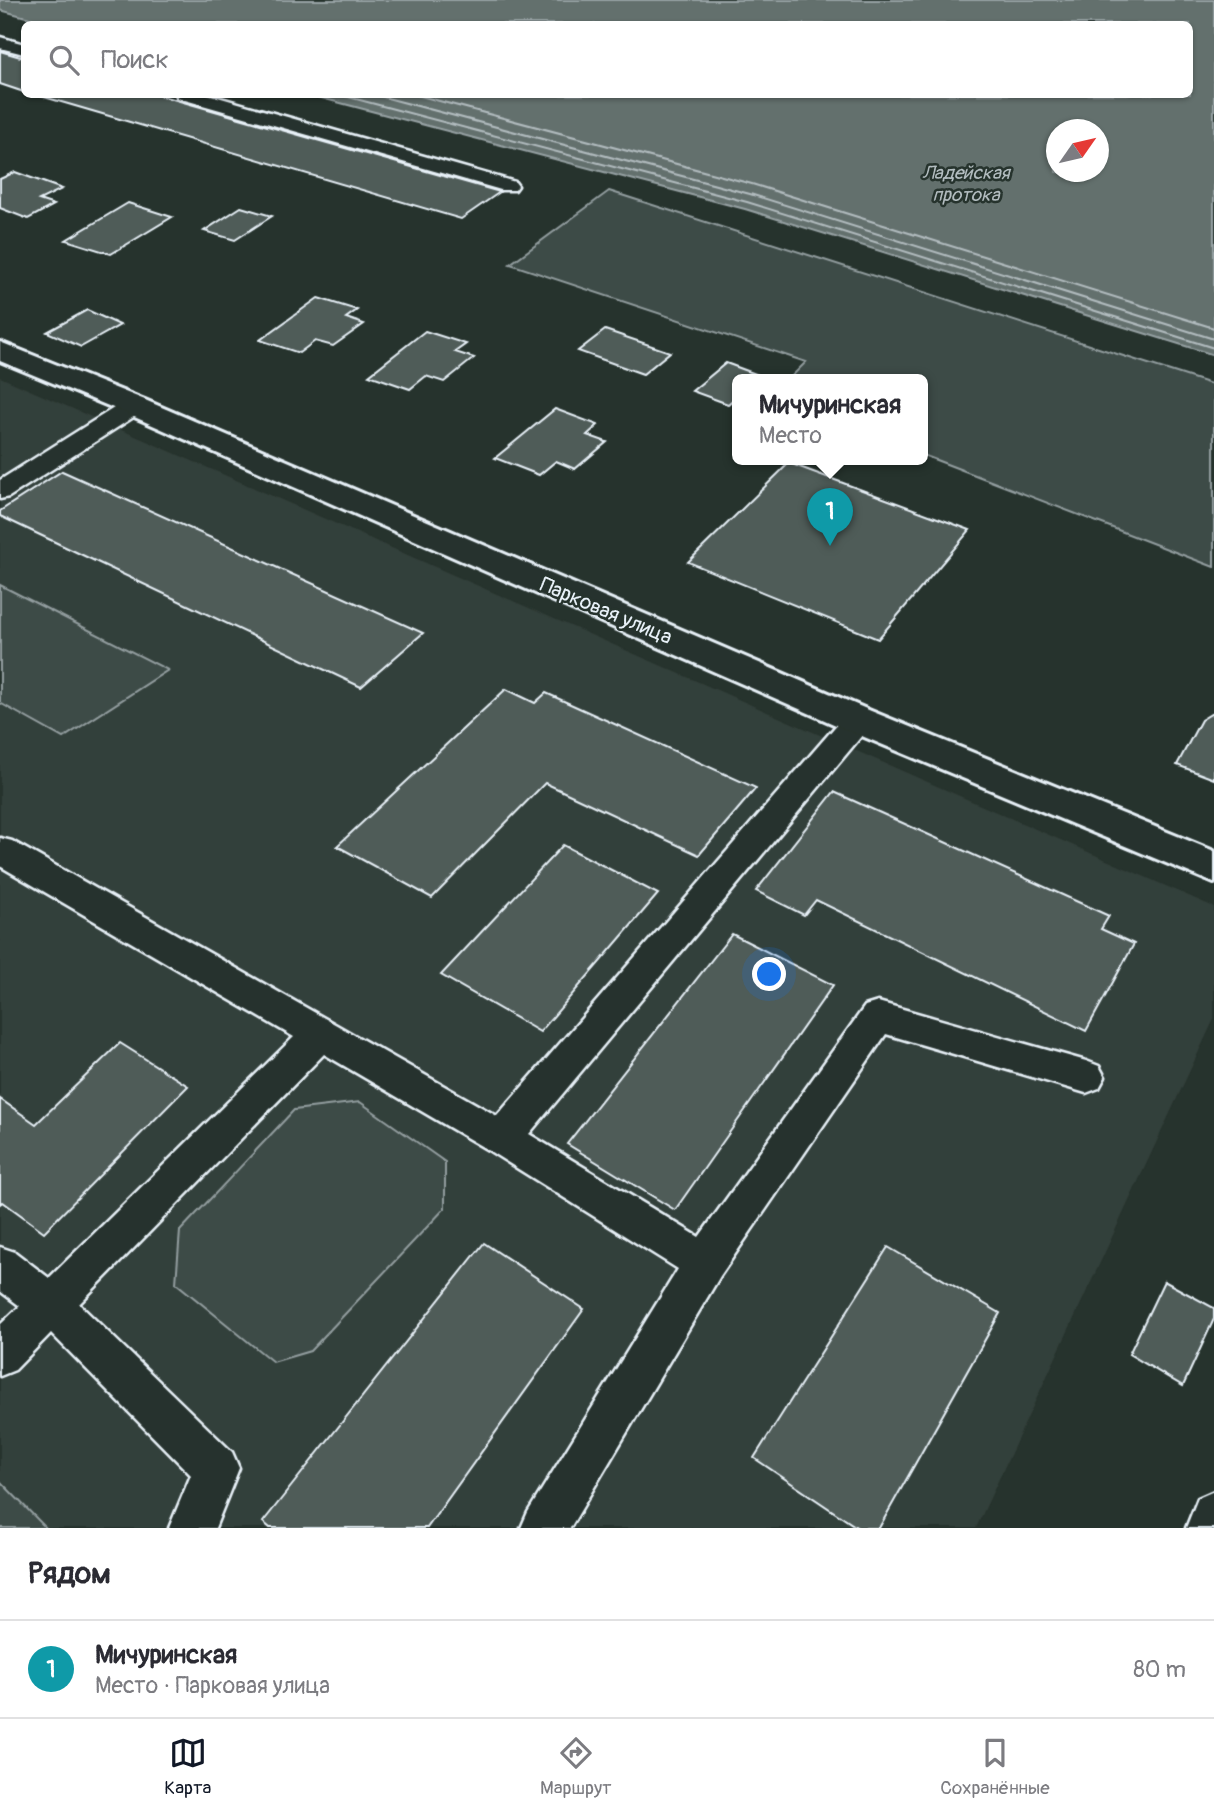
<!DOCTYPE html>
<html lang="ru">
<meta charset="utf-8">
<style>
:root{--surface:#fff;--page:#f7f7f7;--text:#2b2b33;--muted:#7c7c81;--line:#e1e1e2;--accent:#111827}
body{margin:0;font-family:Pangolin,sans-serif;background:var(--page);color:var(--text)}
.compass{position:absolute;left:1046px;top:119px;width:63px;height:63px;border-radius:50%;background:var(--surface);box-shadow:0 2px 5px #0004;rotate:56deg}
.you{position:absolute;left:770px;top:975px;width:24px;height:24px;margin:-18px;border:5px solid #fff;border-radius:50%;background:#1a73e8;box-shadow:0 0 0 10px #1a73e833}
.badge{display:grid;place-items:center;width:46px;height:46px;border-radius:50%;background:var(--accent);color:#fff;font-size:23px;font-weight:700}
.pin{position:absolute;translate:-50% -58px;filter:drop-shadow(0 2px 4px #0008)}
.pin::after{content:'';position:absolute;top:37px;width:24px;height:21px;background:inherit;clip-path:polygon(0 0,100% 0,50% 100%)}
.popup{position:absolute;left:732px;top:374px;width:196px;height:91px;box-sizing:border-box;display:grid;place-content:center;border-radius:10px;background:var(--surface);filter:drop-shadow(0 2px 5px #0005);font-size:23px;white-space:nowrap;color:var(--muted)}
.popup b{font-size:26px;color:var(--text)}
.popup::after{content:'';position:absolute;left:50%;top:100%;margin-left:-14px;border:14px solid transparent;border-top-color:var(--surface)}
.list{margin:0;padding:0;list-style:none}
h2{display:flex;justify-content:space-between;align-items:center;height:91px;margin:0;padding:0 28px;font-size:30px}
h2 small{font-size:23px;font-weight:400;color:var(--muted)}
.list li{display:grid;grid-template-columns:46px 1fr auto;gap:21px;align-items:center;box-sizing:border-box;height:98px;padding:0 28px;border-top:2px solid var(--line)}
.list b{display:block;font-size:26px;white-space:nowrap}
.list p{margin:0;font-size:23px;white-space:nowrap;color:var(--muted)}
.list em{font-size:23px;font-style:normal;color:var(--muted)}
.icon{flex:none;width:38px;height:38px;fill:none;stroke:currentColor;stroke-width:2;stroke-linecap:round;stroke-linejoin:round}
.map{position:relative;flex:none;width:1214px;height:1528px;overflow:hidden}
.search{position:absolute;background:var(--surface);box-shadow:0 2px 5px #0004;left:21px;right:21px;top:21px;height:77px;display:flex;align-items:center;gap:18px;box-sizing:border-box;padding:0 24px;border-radius:10px;color:var(--muted);font-size:26px}
.sheet{height:189px;background:var(--surface)}
nav{display:flex;justify-content:space-around;align-items:center;box-sizing:border-box;height:98px;border-top:2px solid var(--line);background:var(--surface);font-size:19px;color:var(--muted)}
nav a{display:grid;justify-items:center;gap:4px}
nav .on{color:var(--accent)}
.map>svg:first-child{display:block}
.built{fill:#333f3a}
.green{fill:#3e4b47;stroke:#939ea0;stroke-width:2}
.water{fill:#636f6d;stroke:#98a3a5;stroke-width:2;fill-rule:evenodd}
.lines{fill:none;stroke-linecap:round;stroke-linejoin:round}
.shore{stroke:#b3bdc0;stroke-width:2}
.building{fill:#505c59;stroke:#e8f1f8;stroke-width:2}
.lane-casing{stroke:#e8f1f8;stroke-width:5}
.street-casing{stroke:#e8f1f8;stroke-width:6}
.lane{fill:#26332d;fill-rule:evenodd}
.street{fill:#26332d;fill-rule:evenodd}
.labels{text-anchor:middle;dominant-baseline:central;stroke-width:5;stroke-linejoin:round;paint-order:stroke}
.far-water-label{font-size:19px;font-style:italic;fill:#b3bdc0;stroke:#26332d}
.street-label{font-size:21px;fill:#e8f1f8;stroke:#26332d}
</style>
<div class="map">
<svg width="1214" height="1528" viewBox="0 0 1214 1528">
<rect width="100%" height="100%" fill="#26332d"/>
<filter id="ink" filterUnits="userSpaceOnUse"><feTurbulence type="fractalNoise" baseFrequency=".0143" numOctaves="2"/><feDisplacementMap in="SourceGraphic" scale="14" xChannelSelector="R" yChannelSelector="G"/><feConvolveMatrix kernelMatrix="1 2 1 2 8 2 1 2 1" color-interpolation-filters="sRGB"/></filter>
<g filter="url(#ink)">
<path class="built" d="M0,377L1214,907V1019L976,1528H0Z"/>
<g class="green">
<path d="M609,191L1214,385V567L923,455V380H788L806,362L510,264Z"/>
<path d="M0,585L168,670L63,738L0,703Z"/>
<path d="M360,1102L445,1162V1208L310,1351L273,1362L176,1283L180,1231L294,1110Z"/>
<path d="M0,1481L46,1528H0Z"/>
</g>
<path class="water" d="M0,0H1214V355L745,209L310,95L1190,94V24H52L0,10ZM1056,130H1098V172H1056Z"/>
<g class="lines">
<g class="shore">
<path d="M337,94L747,202L1214,348"/>
<path d="M372,94L750,194L1214,339"/>
<path d="M413,94L752,184L1214,328"/>
</g>
</g>
<g class="building">
<path d="M0,51L24,58V92L0,84Z"/>
<path d="M34,94H155L500,192L461,219Z"/>
<path d="M15,172L62,189L39,200L54,205L28,219L0,208V179Z"/>
<path d="M128,203L172,217L111,254L66,240Z"/>
<path d="M241,207L272,216L235,240L204,231Z"/>
<path d="M318,298L357,310L346,318L364,324L333,346L315,341L299,353L260,340Z"/>
<path d="M87,310L120,325L81,347L47,332Z"/>
<path d="M605,330L670,352L643,374L578,351Z"/>
<path d="M425,331L466,344L455,352L474,358L444,382L426,376L410,389L369,375Z"/>
<path d="M726,363L761,376L757,380H737V396L728,404L692,391Z"/>
<path d="M555,409L598,425L587,435L607,442L575,469L556,461L539,475L495,458Z"/>
<path d="M789,463L970,530L878,639L688,562Z"/>
<path d="M62,471L423,633L361,687L0,516V511Z"/>
<path d="M506,689L535,703L546,693L756,788L699,855L545,783L432,898L337,846Z"/>
<path d="M1214,712V779L1177,765L1201,720Z"/>
<path d="M834,792L1109,916L1101,929L1134,944L1086,1031L816,900L804,915L756,891Z"/>
<path d="M563,845L658,894L540,1032L441,975Z"/>
<path d="M732,934L833,985L675,1210L567,1144Z"/>
<path d="M120,1043L188,1086L44,1232L3,1202L0,1204V1099L36,1124Z"/>
<path d="M484,1243L584,1309L427,1528H270L263,1522Z"/>
<path d="M888,1247L1000,1313L879,1528H858L754,1458Z"/>
<path d="M1164,1281L1214,1308V1319L1183,1386L1129,1354Z"/>
</g>
<g class="lines">
<g class="lane-casing">
<g id="lane">
<path d="M0,37L24,44V54L0,48Z"/>
<path d="M176,94H207L515,182L518,186L515,190H501L178,98Z"/>
<path d="M134,399L143,401L146,406L143,411L9,497L0,499V480L125,401Z"/>
<path d="M858,709L869,713L873,720L869,727L529,1134L699,1237L865,1006L878,1002L1086,1061L1099,1066L1105,1077L1099,1088L1086,1093L886,1034L720,1276L570,1528H521L528,1512L678,1269L488,1150L324,1054L79,1304L232,1452L239,1468L215,1528H169L191,1475L51,1333L15,1370L0,1376V1325L20,1306L0,1291V1247L15,1252L49,1278L294,1037L0,866V838L12,841L497,1116L847,713Z"/>
<path d="M1214,1491V1528H1186L1198,1498Z"/>
</g>
</g>
<g class="street-casing">
<path id="street" d="M0,342L145,400L871,711L1214,851V883L845,729L123,412L0,361Z"/>
</g>
<use href="#lane" class="lane"/>
<use href="#street" class="street"/>
</g>
</g>
<g class="labels">
<g class="far-water-label">
<text x="966" y="173">Ладейская<tspan x="966" dy="22">протока</tspan></text>
</g>
<g class="street-label">
<text transform="translate(606 611) rotate(23)">Парковая улица</text>
</g>
</g>
</svg>
<svg class="compass" viewBox="-18 -18 36 36"><path d="M0-13l5 13h-10z" fill="#e53935"/><path d="M0 13l5-13h-10z" fill="#7c7c81"/></svg>
<div class="you"></div>
<div class="pin badge" style="left:830px;top:546px;background:#0f9aa8">1</div>
<div class="popup"><b>Мичуринская</b>Место</div>
<div class="search"><svg class="icon" aria-label="search" viewBox="0 0 24 24"><circle cx="10" cy="10" r="6"/><path d="M15 15l6 6"/></svg>Поиск</div>
</div>
<section class="sheet">
<h2>Рядом<small></small></h2>
<ul class="list">
<li><span class="badge" style="background:#0f9aa8">1</span><div><b>Мичуринская</b><p>Место · Парковая улица</p></div><em>80 m</em></li>
</ul>
</section>
<nav>
<a class="on"><svg class="icon" aria-label="map" viewBox="0 0 24 24"><path d="M3 6l6-2 6 2 6-2v14l-6 2-6-2-6 2zM9 4v14M15 6v14"/></svg>Карта</a>
<a><svg class="icon" aria-label="directions" viewBox="0 0 24 24"><path d="M12 3l9 9-9 9-9-9zM9 14v-3h6M13 9l2 2-2 2"/></svg>Маршрут</a>
<a><svg class="icon" aria-label="saved" viewBox="0 0 24 24"><path d="M7 4h10v16l-5-4-5 4z"/></svg>Сохранённые</a>
</nav>
